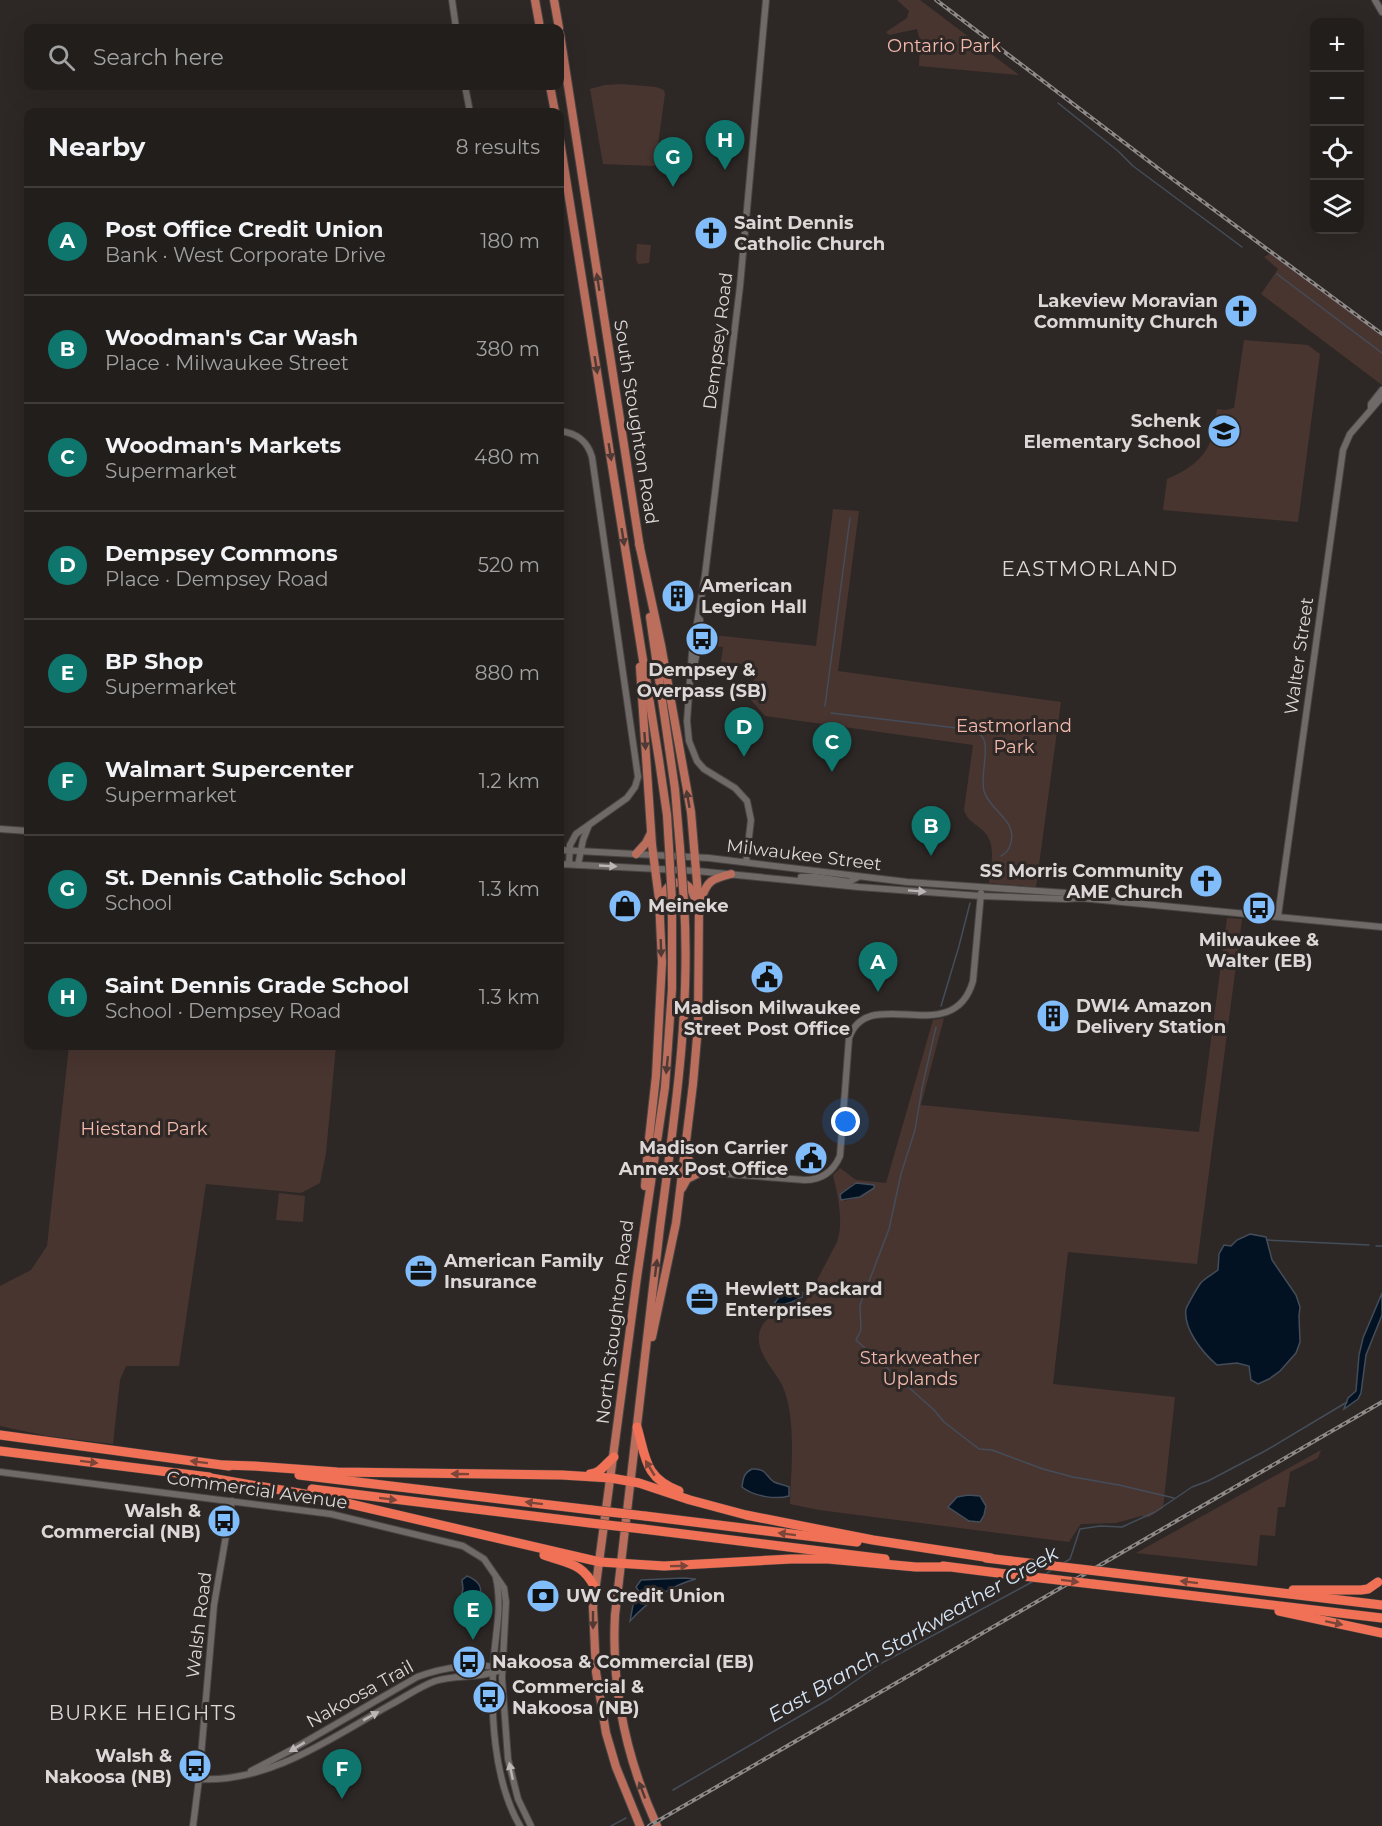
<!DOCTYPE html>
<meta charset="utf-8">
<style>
:root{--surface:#221e1c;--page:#2e2b29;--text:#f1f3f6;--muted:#a2a2a3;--line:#3f3c3b;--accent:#0f766e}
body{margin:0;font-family:Montserrat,sans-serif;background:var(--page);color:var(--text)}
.controls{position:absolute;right:18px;top:18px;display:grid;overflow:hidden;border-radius:12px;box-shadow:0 6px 24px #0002}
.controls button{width:54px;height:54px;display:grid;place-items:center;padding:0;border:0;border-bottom:2px solid var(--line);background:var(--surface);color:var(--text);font:30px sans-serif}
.you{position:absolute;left:846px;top:1122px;width:21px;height:21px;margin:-15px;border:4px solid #fff;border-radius:50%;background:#1a73e8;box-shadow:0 0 0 9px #1a73e833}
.badge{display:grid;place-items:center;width:39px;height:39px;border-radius:50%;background:var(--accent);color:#fff;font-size:20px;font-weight:700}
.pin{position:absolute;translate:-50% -50px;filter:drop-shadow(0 2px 3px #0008)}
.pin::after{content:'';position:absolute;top:32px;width:21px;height:18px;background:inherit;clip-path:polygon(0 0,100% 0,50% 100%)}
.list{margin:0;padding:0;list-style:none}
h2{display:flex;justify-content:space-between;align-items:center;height:78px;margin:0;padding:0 24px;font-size:26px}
h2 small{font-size:20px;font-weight:400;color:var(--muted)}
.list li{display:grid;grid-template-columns:39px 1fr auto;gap:18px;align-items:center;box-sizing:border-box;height:108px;padding:0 24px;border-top:2px solid var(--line)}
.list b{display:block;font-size:22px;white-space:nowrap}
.list p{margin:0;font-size:20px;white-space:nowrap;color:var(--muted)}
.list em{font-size:20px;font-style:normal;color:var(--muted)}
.icon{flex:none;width:33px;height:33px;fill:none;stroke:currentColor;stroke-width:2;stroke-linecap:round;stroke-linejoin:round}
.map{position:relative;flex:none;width:1382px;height:1826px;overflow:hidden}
.search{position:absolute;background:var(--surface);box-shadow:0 6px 24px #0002;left:24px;top:24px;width:540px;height:66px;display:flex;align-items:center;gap:15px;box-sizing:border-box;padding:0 21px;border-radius:12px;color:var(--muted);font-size:22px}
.panel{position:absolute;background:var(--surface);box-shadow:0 6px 24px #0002;left:24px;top:108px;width:540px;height:942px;border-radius:12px}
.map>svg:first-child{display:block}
.green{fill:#493530;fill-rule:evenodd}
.water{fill:#031223;stroke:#444d59;stroke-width:1.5}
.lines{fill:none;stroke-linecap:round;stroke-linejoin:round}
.stream{stroke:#444d59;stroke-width:1.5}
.minor-casing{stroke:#484543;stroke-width:8}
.major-casing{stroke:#484543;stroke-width:10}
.highway-casing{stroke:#484543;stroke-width:10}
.minor{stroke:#6f6968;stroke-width:6}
.major{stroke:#bc6e5d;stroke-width:8}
.highway{stroke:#f07155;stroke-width:9}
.rail-casing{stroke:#8e8a89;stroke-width:4}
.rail{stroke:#2d2826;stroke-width:1.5;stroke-dasharray:4.5;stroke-linecap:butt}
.major-bridge-casing{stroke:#484543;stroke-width:10;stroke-linecap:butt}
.highway-bridge-casing{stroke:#484543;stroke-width:10;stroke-linecap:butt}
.major-bridge{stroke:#bc6e5d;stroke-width:8}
.highway-bridge{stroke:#f07155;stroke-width:9}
.oneway{fill:#513a34}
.oneway2{fill:#bbb7b6}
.oneway3{fill:#7b4539}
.labels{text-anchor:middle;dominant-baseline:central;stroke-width:6;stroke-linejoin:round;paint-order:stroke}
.park-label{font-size:18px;fill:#f4b9ab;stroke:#2d2826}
.poi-label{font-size:18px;font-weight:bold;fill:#dbd8d7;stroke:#2d2826;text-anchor:start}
.street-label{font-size:18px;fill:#dbd8d7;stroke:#2d2826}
.neighbourhood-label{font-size:20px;letter-spacing:1.5px;fill:#dbd8d7;stroke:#2d2826}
.water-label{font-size:20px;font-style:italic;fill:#d6e6f7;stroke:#2d2826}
</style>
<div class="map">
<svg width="1382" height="1826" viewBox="0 0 1382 1826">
<rect width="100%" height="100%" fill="#2d2826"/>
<g class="green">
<path d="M897,0H920L1019,75L919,66L920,41L917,29L889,35L886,32L907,18L909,11Z"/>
<path d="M622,84L656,87L664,90L665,94L655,166L603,164L590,89L605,85Z"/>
<path d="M637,244L651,245L649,263L638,264L636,259Z"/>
<path d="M1271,253L1382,337V385L1261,294L1278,269L1264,257Z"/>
<path d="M1244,340L1308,345L1320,354L1298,522L1163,510L1167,479C1188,470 1205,459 1212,437L1209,436L1210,424H1215L1217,409L1226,410L1234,408Z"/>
<path d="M833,509L859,511L838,671L1061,702L1036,887L989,883C991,863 998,842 980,828C972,822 967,819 964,810L973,745L765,716L751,700L755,670L749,665L721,662L723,647L703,644L704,634L816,646Z"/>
<path d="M1227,918L1242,919L1197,1264L1068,1252L1053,1384L1175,1397L1163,1508L1149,1517L1141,1516L1116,1523L1081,1524L1069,1542L819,1510L790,1504C791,1469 797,1418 782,1385C773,1367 752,1350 761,1328C769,1310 792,1314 804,1303C807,1300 809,1295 811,1291C820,1275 828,1259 837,1242C844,1222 838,1196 833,1175L840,1168L856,1180L886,1183L933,1020L944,1018L921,1105L1199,1132ZM852,1184L874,1187L860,1197L844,1201L845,1191L848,1190Z"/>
<path d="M69,1046H336L326,1153L320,1183L301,1193L206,1184L179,1366H126L120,1380L113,1444L47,1436L0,1426V1286L31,1270L47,1246Z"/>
<path d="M279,1193L305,1196L303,1222L276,1220Z"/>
<path d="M1321,1450L1318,1458L1290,1472L1285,1507H1278L1275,1536L1260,1535L1257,1566L1136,1553Z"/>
</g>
<g class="water">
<path d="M856,1183L874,1185V1188L860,1197L841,1200L840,1195L842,1193Z"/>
<path d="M1250,1234L1266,1237L1272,1260L1296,1295L1300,1307L1299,1316L1300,1342L1296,1353L1280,1371L1269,1379L1258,1384L1251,1380L1249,1366L1237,1363L1217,1365C1203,1353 1183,1329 1186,1309C1187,1306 1197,1288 1200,1284C1203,1279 1213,1274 1218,1270L1219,1254L1224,1245L1231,1246L1237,1240Z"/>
<path d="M798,1291L803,1293L802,1297L792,1302L771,1308L782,1293Z"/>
<path d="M1382,1293V1315L1366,1355L1361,1393L1358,1399L1344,1409L1348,1398L1356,1391L1359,1355L1363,1338Z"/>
<path d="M752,1469C767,1468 765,1476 774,1482C778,1484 785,1485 789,1487V1496C775,1500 753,1496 742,1487C743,1478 744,1473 752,1469Z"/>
<path d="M968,1495L980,1496L986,1506L984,1515L980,1522L969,1521L948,1507L957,1497Z"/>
<path d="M467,1576C475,1579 483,1585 480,1595C469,1599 470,1606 462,1609L459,1606L463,1589L462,1580Z"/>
<path d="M684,1578L696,1579C669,1586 649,1600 630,1621L633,1605L640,1593L636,1587L641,1580Z"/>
</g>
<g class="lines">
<g class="stream">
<path d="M1058,103L1118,151L1133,166L1242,247"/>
<path d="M1277,274L1382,353"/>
<path d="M825,706L850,518"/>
<path d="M831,713L965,729C973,730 980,731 984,740C989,752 980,775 984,791C989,810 1017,820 1011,842C1010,848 1007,853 1001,856"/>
<path d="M941,1006L959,946L970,903"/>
<path d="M936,1027L922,1088L915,1130L901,1174L889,1229L860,1305L861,1330L856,1340L934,1410L944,1422L979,1449L992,1450L1043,1469L1073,1477L1119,1485L1174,1498"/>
<path d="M1267,1240L1369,1245"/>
<path d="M1376,1246H1382"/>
<path d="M1062,1564L1070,1559L1080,1529L1100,1526L1122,1527L1155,1512L1192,1487L1208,1481L1265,1451L1347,1402"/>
<path d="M1044,1575L1053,1569"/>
<path d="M673,1790L831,1698L878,1665L1032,1582"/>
<path d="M611,1826L626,1818"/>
</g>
<g class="minor-casing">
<g id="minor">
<path d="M452,0L456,28"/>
<path d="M1375,0L1382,12"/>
<path d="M465,86L470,112"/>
<path d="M1371,408V404L1382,390"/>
<path d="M560,431C576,433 587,440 592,457L638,777L635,787L627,798L576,834L570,845L569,864"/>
<path d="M694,666L696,657L700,620"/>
<path d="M0,829L28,831"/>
<path d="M560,850L709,858L907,882L1067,893L1080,898"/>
<path d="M746,862L751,820L747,801L735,788L704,769L697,761L689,741L687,721L692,653L705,575L740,286L766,0"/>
<path d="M560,864L697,871L859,887L981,896L1066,899L1081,898L1382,927"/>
<path d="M578,865L583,840L589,825"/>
<path d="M801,877H816L849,882L858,877"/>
<path d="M1278,916L1343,450L1350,434L1382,397"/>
<path d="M701,1172L805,1180C822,1180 833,1172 840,1156L849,1038C868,982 953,1051 973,981L981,893"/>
<path d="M0,1472L331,1514L463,1546L484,1559L504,1588L506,1602L502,1678L508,1759L518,1799L531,1826"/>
<path d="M496,1578C502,1604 496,1631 494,1656C490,1709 493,1780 520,1826"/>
<path d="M251,1771L293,1749L417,1677C441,1668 478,1661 502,1669"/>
<path d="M199,1779C270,1783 331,1738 390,1705C405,1697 419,1687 435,1681C457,1674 481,1679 503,1669"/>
<path d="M193,1826L199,1779L214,1605L232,1501"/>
</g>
</g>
<g class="major-casing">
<g id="major">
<path d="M535,0L540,28"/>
<path d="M554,0L559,28"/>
<path d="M560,34L640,548"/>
<path d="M550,86L555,112"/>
<path d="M560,141L659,760L667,815L669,848"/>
<path d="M639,543L661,645L691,812L699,906L698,1026L693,1084L676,1223L652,1337"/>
<path d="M650,617L675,789L680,848"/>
<path d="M640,667L652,845L659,899L662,962L656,1076L648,1148L645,1186"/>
<path d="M636,854L646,843L651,833"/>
<path d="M662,899C664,887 677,876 689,887C692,890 694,896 696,901"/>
<path d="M701,900C707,880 712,879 731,874"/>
<path d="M687,1152C688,1163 692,1166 701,1172"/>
<path d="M682,1188L687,1179L701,1172"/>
<path d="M640,1826L616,1767L606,1733L596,1672L593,1607L637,1277L665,1087L672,989V901"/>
<path d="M657,1826C626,1758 611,1690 615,1615C630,1486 645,1357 660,1227C674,1120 691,1011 684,902"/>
</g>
</g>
<g class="highway-casing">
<g id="highway">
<path d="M637,1427C646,1457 644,1478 679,1491"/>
<path d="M0,1435L229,1466"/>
<path d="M0,1451L209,1477"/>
<path d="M224,1465L254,1466L337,1472L562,1475L611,1478L639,1483L690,1500L746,1515L873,1540L991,1558"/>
<path d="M590,1474C601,1473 605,1464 614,1457"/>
<path d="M299,1475L592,1510"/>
<path d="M205,1477L316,1496L600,1562L664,1566L791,1559H828L916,1567H948"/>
<path d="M312,1489L590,1523"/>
<path d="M645,1516L857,1542"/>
<path d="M643,1529L885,1559"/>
<path d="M544,1555C569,1564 583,1563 595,1588"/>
<path d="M986,1558L1011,1561"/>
<path d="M943,1566L1006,1574"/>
<path d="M1114,1573L1382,1605"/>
<path d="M1093,1584L1382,1618"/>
<path d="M1293,1590H1361L1368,1589L1378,1582"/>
<path d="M1279,1611L1382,1633"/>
</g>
</g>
<use href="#minor" class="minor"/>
<use href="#major" class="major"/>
<use href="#highway" class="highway"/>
<g class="rail-casing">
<g id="rail">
<path d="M936,0L1167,175L1382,334"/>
<path d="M649,1826L1382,1402"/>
</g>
</g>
<use href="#rail" class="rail"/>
<g class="major-bridge-casing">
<g id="major-bridge">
<path d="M669,848L672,901"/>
<path d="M680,848L684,902"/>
</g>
</g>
<g class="highway-bridge-casing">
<g id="highway-bridge">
<path d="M592,1510L645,1516"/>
<path d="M590,1523L643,1529"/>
<path d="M1011,1561L1114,1573"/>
<path d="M1006,1574L1093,1584"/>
</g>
</g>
<use href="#major-bridge" class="major-bridge"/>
<use href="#highway-bridge" class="highway-bridge"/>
</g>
<defs><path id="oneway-solid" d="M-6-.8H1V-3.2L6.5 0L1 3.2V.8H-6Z" transform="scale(1.5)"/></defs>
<g class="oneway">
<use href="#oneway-solid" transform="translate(598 282) rotate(-99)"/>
<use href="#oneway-solid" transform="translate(596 365) rotate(81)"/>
<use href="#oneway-solid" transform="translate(610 452) rotate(81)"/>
<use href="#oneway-solid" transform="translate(623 537) rotate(81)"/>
<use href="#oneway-solid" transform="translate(645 741) rotate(86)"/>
<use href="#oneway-solid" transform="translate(688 799) rotate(-100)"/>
<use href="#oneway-solid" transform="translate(661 948) rotate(88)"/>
<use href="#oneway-solid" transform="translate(667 1065) rotate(96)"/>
<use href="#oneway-solid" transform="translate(656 1268) rotate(-83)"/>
<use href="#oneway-solid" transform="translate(593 1620) rotate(90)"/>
<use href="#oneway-solid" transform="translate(642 1790) rotate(-111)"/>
</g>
<g class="oneway2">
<use href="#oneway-solid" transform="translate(608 866) rotate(3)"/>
<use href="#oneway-solid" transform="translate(917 891) rotate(4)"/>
<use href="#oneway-solid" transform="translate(371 1716) rotate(-29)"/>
<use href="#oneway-solid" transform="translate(297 1747) rotate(149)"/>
<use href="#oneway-solid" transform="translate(511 1771) rotate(-102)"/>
</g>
<g class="oneway3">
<use href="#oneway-solid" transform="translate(89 1462) rotate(7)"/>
<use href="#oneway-solid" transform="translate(199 1462) rotate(-173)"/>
<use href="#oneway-solid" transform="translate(650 1468) rotate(-121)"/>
<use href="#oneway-solid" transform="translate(460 1474) rotate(-179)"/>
<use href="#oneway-solid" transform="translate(388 1499) rotate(7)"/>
<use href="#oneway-solid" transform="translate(534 1503) rotate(-173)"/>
<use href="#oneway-solid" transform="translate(787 1534) rotate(-173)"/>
<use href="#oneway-solid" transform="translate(679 1566) rotate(-1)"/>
<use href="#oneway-solid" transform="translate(1070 1581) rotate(7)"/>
<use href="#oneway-solid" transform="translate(1189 1582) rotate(-173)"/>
<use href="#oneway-solid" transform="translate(1334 1623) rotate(12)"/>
</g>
<defs>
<g id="church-disc" transform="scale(1.725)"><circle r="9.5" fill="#81bdfa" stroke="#2d2826"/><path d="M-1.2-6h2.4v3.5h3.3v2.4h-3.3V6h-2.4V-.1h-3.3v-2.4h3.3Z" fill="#111"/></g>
<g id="school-disc" transform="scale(1.725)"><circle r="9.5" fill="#81bdfa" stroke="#2d2826"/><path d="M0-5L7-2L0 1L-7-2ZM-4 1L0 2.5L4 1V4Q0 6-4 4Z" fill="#111"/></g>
<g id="building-disc" transform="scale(1.725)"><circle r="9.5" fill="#81bdfa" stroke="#2d2826"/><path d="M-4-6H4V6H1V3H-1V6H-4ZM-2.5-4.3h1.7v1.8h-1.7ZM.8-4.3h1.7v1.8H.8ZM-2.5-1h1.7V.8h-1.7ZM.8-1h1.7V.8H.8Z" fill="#111"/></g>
<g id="bus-disc" transform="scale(1.725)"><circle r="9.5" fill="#81bdfa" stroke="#2d2826"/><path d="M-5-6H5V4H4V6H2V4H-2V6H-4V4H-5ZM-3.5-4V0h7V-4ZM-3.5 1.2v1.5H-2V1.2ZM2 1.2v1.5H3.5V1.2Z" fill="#111"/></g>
<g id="shop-disc" transform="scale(1.725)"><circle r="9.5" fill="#81bdfa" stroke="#2d2826"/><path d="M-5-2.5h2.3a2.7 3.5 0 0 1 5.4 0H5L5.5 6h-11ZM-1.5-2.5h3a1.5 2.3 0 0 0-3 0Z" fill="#111"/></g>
<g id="civic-disc" transform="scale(1.725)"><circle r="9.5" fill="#81bdfa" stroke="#2d2826"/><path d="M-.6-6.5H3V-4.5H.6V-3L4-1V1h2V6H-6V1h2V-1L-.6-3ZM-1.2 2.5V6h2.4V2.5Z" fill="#111"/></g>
<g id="office-disc" transform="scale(1.725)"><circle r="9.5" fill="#81bdfa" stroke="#2d2826"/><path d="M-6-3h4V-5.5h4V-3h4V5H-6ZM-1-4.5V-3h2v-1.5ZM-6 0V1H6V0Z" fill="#111"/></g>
<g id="bank-disc" transform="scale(1.725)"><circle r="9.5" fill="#81bdfa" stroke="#2d2826"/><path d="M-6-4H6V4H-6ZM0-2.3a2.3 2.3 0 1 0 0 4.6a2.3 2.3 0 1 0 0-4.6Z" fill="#111"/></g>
</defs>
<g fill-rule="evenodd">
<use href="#church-disc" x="711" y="233"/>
<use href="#church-disc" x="1241" y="311"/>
<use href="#school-disc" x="1224" y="431"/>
<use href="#building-disc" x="678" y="596"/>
<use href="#bus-disc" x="702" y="639"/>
<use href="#church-disc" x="1206" y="881"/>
<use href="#shop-disc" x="625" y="906"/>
<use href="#bus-disc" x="1259" y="908"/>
<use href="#civic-disc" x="767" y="977"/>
<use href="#building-disc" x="1053" y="1016"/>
<use href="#civic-disc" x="811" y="1158"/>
<use href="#office-disc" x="421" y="1271"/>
<use href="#office-disc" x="702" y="1299"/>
<use href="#bus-disc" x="224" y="1521"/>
<use href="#bank-disc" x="543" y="1596"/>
<use href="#bus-disc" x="469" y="1662"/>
<use href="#bus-disc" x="489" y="1697"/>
<use href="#bus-disc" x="195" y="1766"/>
</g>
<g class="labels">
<g class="park-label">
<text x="944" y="46">Ontario Park</text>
<text x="1014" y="726">Eastmorland<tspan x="1014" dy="21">Park</tspan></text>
<text x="144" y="1129">Hiestand Park</text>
<text x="920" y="1358">Starkweather<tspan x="920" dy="21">Uplands</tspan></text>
</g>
<g class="poi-label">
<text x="734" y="223">Saint Dennis<tspan x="734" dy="21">Catholic Church</tspan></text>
<text x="1218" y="301" text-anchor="end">Lakeview Moravian<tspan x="1218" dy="21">Community Church</tspan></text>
<text x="1201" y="421" text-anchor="end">Schenk<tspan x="1201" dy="21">Elementary School</tspan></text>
<text x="701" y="586">American<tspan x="701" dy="21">Legion Hall</tspan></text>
<text x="702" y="670" text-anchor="middle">Dempsey &amp;<tspan x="702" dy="21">Overpass (SB)</tspan></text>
<text x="1183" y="871" text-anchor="end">SS Morris Community<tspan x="1183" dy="21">AME Church</tspan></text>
<text x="648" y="906">Meineke</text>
<text x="1259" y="940" text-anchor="middle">Milwaukee &amp;<tspan x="1259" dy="21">Walter (EB)</tspan></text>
<text x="1076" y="1006">DWI4 Amazon<tspan x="1076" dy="21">Delivery Station</tspan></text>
<text x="767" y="1008" text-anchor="middle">Madison Milwaukee<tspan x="767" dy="21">Street Post Office</tspan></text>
<text x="788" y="1148" text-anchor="end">Madison Carrier<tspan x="788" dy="21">Annex Post Office</tspan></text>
<text x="444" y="1261">American Family<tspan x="444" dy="21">Insurance</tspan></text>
<text x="725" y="1289">Hewlett Packard<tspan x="725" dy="21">Enterprises</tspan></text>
<text x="201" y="1511" text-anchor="end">Walsh &amp;<tspan x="201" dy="21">Commercial (NB)</tspan></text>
<text x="566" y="1596">UW Credit Union</text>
<text x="492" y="1662">Nakoosa &amp; Commercial (EB)</text>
<text x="512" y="1687">Commercial &amp;<tspan x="512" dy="21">Nakoosa (NB)</tspan></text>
<text x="172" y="1756" text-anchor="end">Walsh &amp;<tspan x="172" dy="21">Nakoosa (NB)</tspan></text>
</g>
<g class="street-label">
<text transform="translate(718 341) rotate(-83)">Dempsey Road</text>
<text transform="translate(636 422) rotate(81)">South Stoughton Road</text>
<text transform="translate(1299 656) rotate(-82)">Walter Street</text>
<text transform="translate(804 855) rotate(7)">Milwaukee Street</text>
<text transform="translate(615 1322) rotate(-83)">North Stoughton Road</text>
<text transform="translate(257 1490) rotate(8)">Commercial Avenue</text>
<text transform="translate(199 1625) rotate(-83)">Walsh Road</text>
<text transform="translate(360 1694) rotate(-29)">Nakoosa Trail</text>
</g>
<g class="neighbourhood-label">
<text x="1090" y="569">EASTMORLAND</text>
<text x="143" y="1713">BURKE HEIGHTS</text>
</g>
<g class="water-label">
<text transform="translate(913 1634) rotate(-30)">East Branch Starkweather Creek</text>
</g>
</g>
</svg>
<div class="controls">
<button>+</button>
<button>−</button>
<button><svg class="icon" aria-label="locate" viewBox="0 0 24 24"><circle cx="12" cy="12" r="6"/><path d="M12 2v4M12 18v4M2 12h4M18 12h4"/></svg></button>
<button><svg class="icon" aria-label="layers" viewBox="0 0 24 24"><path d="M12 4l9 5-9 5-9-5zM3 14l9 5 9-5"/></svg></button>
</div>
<div class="you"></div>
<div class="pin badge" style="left:878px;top:992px">A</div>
<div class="pin badge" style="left:931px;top:856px">B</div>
<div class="pin badge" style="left:832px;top:772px">C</div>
<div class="pin badge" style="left:744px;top:757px">D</div>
<div class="pin badge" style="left:473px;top:1640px">E</div>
<div class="pin badge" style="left:342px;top:1799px">F</div>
<div class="pin badge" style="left:673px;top:187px">G</div>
<div class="pin badge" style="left:725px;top:170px">H</div>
<div class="search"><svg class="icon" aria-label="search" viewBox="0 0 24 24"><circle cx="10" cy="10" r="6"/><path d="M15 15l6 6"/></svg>Search here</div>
<section class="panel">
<h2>Nearby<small>8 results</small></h2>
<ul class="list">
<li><span class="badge">A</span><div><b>Post Office Credit Union</b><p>Bank · West Corporate Drive</p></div><em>180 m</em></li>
<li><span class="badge">B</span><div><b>Woodman's Car Wash</b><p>Place · Milwaukee Street</p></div><em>380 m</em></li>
<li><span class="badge">C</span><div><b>Woodman's Markets</b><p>Supermarket</p></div><em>480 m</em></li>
<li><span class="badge">D</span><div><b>Dempsey Commons</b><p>Place · Dempsey Road</p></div><em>520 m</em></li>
<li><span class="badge">E</span><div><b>BP Shop</b><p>Supermarket</p></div><em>880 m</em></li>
<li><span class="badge">F</span><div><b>Walmart Supercenter</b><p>Supermarket</p></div><em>1.2 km</em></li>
<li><span class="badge">G</span><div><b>St. Dennis Catholic School</b><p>School</p></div><em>1.3 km</em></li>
<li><span class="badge">H</span><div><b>Saint Dennis Grade School</b><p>School · Dempsey Road</p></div><em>1.3 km</em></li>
</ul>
</section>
</div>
